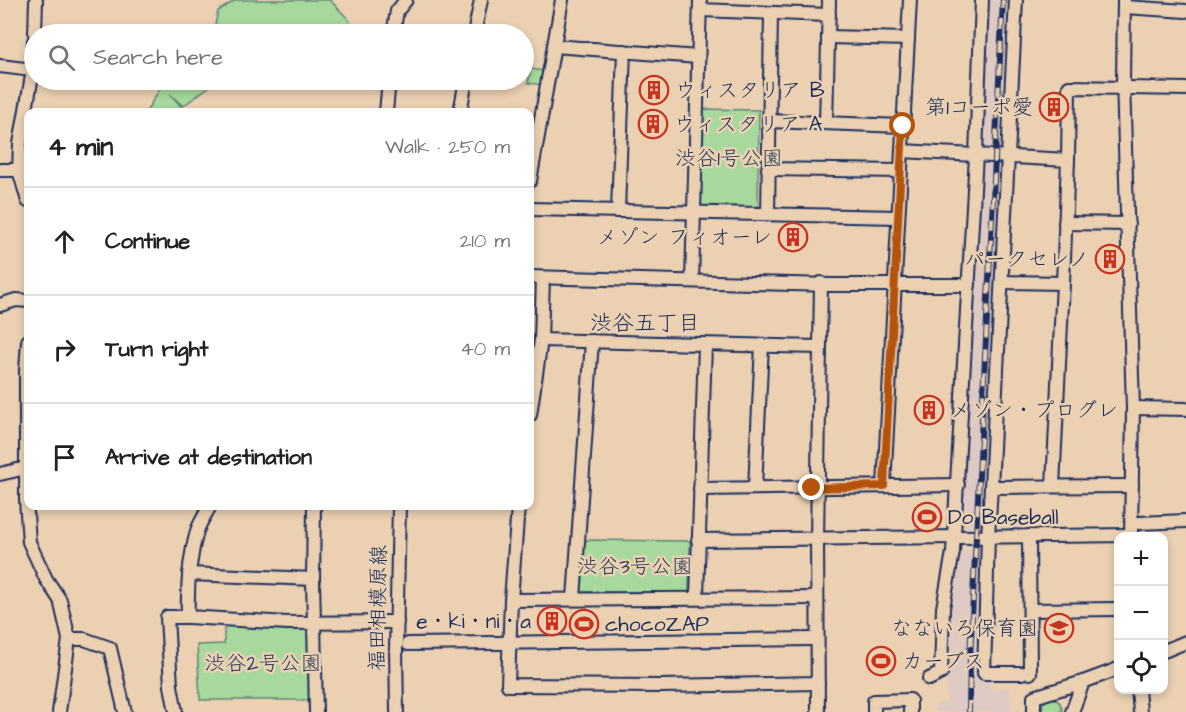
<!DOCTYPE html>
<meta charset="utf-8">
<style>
:root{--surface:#fff;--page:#f6f6f6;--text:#202124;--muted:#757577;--line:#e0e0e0}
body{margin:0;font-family:"Architects Daughter","Klee One",sans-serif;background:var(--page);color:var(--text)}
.controls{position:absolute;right:18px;bottom:18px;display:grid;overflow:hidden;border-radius:12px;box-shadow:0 3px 9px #0003}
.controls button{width:54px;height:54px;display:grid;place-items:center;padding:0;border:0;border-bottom:2px solid var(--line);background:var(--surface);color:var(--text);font:30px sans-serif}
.stop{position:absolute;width:18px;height:18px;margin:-14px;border:4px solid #b45309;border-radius:50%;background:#fff}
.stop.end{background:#b45309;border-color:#fff;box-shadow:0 2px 6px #0008}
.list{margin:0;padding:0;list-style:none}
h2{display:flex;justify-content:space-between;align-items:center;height:78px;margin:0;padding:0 24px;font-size:26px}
h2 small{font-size:20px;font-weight:400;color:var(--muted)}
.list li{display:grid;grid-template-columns:39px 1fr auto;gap:18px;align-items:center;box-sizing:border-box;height:108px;padding:0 24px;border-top:2px solid var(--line)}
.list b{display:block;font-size:22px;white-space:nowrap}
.list em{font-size:20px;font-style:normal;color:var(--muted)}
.icon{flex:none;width:33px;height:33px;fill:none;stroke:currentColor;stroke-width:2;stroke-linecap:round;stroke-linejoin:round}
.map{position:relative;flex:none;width:1186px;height:712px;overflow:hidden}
.search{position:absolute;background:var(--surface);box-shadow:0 3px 9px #0003;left:24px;top:24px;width:510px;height:66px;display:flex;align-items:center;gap:15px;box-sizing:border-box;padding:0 21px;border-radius:33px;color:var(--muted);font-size:22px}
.panel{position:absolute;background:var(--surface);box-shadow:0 3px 9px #0003;left:24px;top:108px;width:510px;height:402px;border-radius:12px}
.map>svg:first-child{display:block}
.built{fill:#dfc9c3}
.green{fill:#a6d99b;stroke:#60847c;stroke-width:1.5}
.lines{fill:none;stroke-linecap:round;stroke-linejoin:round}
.minor-casing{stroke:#1b2f5e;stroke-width:16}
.minor{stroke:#ebd0b2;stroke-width:12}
.rail-casing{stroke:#1b2f5e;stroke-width:6}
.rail{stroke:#ebd0b2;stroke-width:4;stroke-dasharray:11;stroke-linecap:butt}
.route{stroke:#b45309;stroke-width:8}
.labels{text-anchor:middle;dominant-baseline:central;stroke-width:5;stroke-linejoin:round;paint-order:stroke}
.poi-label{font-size:21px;fill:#1b2f5e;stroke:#ebd0b2;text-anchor:start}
.park-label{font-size:21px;fill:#294064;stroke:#ebd0b2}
.street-label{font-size:21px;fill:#1b2f5e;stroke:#ebd0b2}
.neighbourhood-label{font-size:22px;fill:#1b2f5e;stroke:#ebd0b2}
</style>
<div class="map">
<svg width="1186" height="712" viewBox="0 0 1186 712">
<rect width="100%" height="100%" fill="#ebd0b2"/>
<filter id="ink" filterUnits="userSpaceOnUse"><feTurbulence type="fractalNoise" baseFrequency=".0167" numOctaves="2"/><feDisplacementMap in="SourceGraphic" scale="12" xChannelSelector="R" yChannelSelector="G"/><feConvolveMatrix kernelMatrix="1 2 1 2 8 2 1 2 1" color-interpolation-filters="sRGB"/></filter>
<g filter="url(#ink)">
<g class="built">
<path d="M988,0H1011L1003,148L1000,151L984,150L981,147Z"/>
<path d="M984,161H1000L1003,165L986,529L962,528L979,164Z"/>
<path d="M957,550H982L990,689H1010L1011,712H935V704L947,703L948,610Z"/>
</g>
<g class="green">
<path d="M236,0H330L350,21L348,34H202L215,25L218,11Z"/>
<path d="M531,69L544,71L541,85L528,83Z"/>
<path d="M165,80H218L183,106L170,94L186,112H146Z"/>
<path d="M700,109L759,110L758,207L754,210L700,208Z"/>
<path d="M582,540L690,541L689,592H581Z"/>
<path d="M224,624L311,627L312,700H200L197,645L224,644Z"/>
<path d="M1053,698C1060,701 1062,705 1062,712H1042C1042,703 1044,700 1053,698Z"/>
</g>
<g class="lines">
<g class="minor-casing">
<g id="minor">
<path d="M1016,0L991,487L1132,486"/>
<path d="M1124,0L1123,81L1133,408L1131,536"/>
<path d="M1124,7L1186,11"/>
<path d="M700,10L829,15"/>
<path d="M35,34L36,0"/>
<path d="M393,34L397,11L406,0"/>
<path d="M474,34L481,0"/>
<path d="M828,37L908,39"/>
<path d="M554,46L698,57"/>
<path d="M0,66L33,70"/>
<path d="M386,112L389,80"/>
<path d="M460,112L466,80"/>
<path d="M769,121L903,126"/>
<path d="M826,123L829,0"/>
<path d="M902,151L1068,160L1063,283L1002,282"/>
<path d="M1068,160L1069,87L1186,89"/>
<path d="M768,169L901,171"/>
<path d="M0,170H19"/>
<path d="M530,181L562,0"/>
<path d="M28,201L19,170L20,144L33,70L34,41"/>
<path d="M530,209L898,217"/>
<path d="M618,211L624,51"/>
<path d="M768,214L771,13"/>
<path d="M1065,223L1128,224"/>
<path d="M530,277L830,285H969"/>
<path d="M692,281L700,0"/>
<path d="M0,305L16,300L28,301"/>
<path d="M541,340L819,347"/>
<path d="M28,341L26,370V499L29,542L46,579L60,600L69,639L59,712"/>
<path d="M1133,408L1186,409"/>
<path d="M530,415L541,340L543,278"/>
<path d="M0,474L26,468"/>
<path d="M884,486L910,0"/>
<path d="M1053,486L1063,283"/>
<path d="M991,487L988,537L984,673H1022"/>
<path d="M755,488L762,345"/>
<path d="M700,489L958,485"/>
<path d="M314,506L313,579L316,712"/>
<path d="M518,506L511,600L508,685L661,686L818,683"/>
<path d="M1139,523L1186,521"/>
<path d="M1029,536L1030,673"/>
<path d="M698,540L1131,535"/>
<path d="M189,574L313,579"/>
<path d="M697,598L705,344"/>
<path d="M574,599L592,341"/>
<path d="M511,600L817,598"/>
<path d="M1030,610L1118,609"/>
<path d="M188,617L288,623L397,622"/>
<path d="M69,639H84L110,648L125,712"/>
<path d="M408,644L811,639"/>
<path d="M1164,651L1186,642"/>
<path d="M929,679L941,673L943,608L953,552L976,155L982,0"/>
<path d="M1138,690L1140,712"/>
<path d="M176,712L171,686L167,617H188C187,588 189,559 197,531C200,522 206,514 210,506"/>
<path d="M397,712L396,649L399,506"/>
<path d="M818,712L817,539L821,283"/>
<path d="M874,712V701L910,700V712"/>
<path d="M1034,712V697L1083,682L1118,669"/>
<path d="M1072,712L1083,682"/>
</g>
</g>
<use href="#minor" class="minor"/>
<g class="rail-casing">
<path id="rail" d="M969,712L970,658L976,537L1003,0"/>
</g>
<use href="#rail" class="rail"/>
</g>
</g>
<g class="lines" filter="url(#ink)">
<path class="route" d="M812,488L884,486L903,126"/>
</g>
<defs>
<g id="building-ring" transform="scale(1.5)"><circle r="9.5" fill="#ebd0b2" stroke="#c8321e" stroke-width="1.5"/><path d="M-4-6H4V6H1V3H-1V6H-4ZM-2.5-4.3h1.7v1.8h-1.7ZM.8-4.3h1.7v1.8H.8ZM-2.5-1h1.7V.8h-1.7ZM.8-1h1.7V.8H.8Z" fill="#c8321e"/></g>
<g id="stadium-ring" transform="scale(1.5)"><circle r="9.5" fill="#ebd0b2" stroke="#c8321e" stroke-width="1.5"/><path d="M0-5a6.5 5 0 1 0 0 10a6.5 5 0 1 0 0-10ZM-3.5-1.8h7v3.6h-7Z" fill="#c8321e"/></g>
<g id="school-ring" transform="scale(1.5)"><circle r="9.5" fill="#ebd0b2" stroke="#c8321e" stroke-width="1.5"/><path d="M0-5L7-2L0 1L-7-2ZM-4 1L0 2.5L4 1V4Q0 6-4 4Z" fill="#c8321e"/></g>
</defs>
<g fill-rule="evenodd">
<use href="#building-ring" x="654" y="90"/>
<use href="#building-ring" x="1054" y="107"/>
<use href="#building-ring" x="653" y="124"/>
<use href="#building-ring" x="793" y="237"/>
<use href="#building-ring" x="1110" y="259"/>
<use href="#building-ring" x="929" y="410"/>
<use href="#stadium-ring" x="927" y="517"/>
<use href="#building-ring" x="552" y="621"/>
<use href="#stadium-ring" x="584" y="624"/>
<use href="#school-ring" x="1059" y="628"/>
<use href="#stadium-ring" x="881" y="661"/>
</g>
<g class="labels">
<g class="poi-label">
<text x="675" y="90">ウィスタリア B</text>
<text x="1033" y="107" text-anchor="end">第1コーポ愛</text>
<text x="674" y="124">ウィスタリア A</text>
<text x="772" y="237" text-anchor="end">メゾン フィオーレ</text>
<text x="1089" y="259" text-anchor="end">パークセレノ</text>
<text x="950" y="410">メゾン・プログレ</text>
<text x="948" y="517">Do Baseball</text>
<text x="531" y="621" text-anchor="end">e・ki・ni・a</text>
<text x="605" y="624">chocoZAP</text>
<text x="1038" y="628" text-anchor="end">なないろ保育園</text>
<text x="902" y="661">カーブス</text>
</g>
<g class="park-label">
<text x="729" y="158">渋谷1号公園</text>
<text x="635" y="566">渋谷3号公園</text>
<text x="263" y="663">渋谷2号公園</text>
</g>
<g class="street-label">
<text transform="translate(378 608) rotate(-89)">福田相模原線</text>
</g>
<g class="neighbourhood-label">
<text x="645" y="323">渋谷五丁目</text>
</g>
</g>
</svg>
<div class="controls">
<button>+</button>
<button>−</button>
<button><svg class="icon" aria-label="locate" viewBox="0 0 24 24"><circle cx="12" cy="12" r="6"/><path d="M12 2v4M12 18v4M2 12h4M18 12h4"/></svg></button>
</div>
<div class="stop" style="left:903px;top:126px"></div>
<div class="stop end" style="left:812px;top:488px"></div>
<div class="search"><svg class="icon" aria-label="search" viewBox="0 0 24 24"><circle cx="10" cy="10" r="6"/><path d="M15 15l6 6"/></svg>Search here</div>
<section class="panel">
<h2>4 min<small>Walk · 250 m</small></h2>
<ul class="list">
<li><svg class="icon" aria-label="ahead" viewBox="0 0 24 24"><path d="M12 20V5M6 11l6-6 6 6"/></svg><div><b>Continue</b></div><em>210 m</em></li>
<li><svg class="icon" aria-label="right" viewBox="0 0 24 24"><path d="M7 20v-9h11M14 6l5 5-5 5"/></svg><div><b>Turn right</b></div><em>40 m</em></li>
<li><svg class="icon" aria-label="arrive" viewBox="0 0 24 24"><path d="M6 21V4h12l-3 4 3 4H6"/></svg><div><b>Arrive at destination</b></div></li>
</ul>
</section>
</div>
